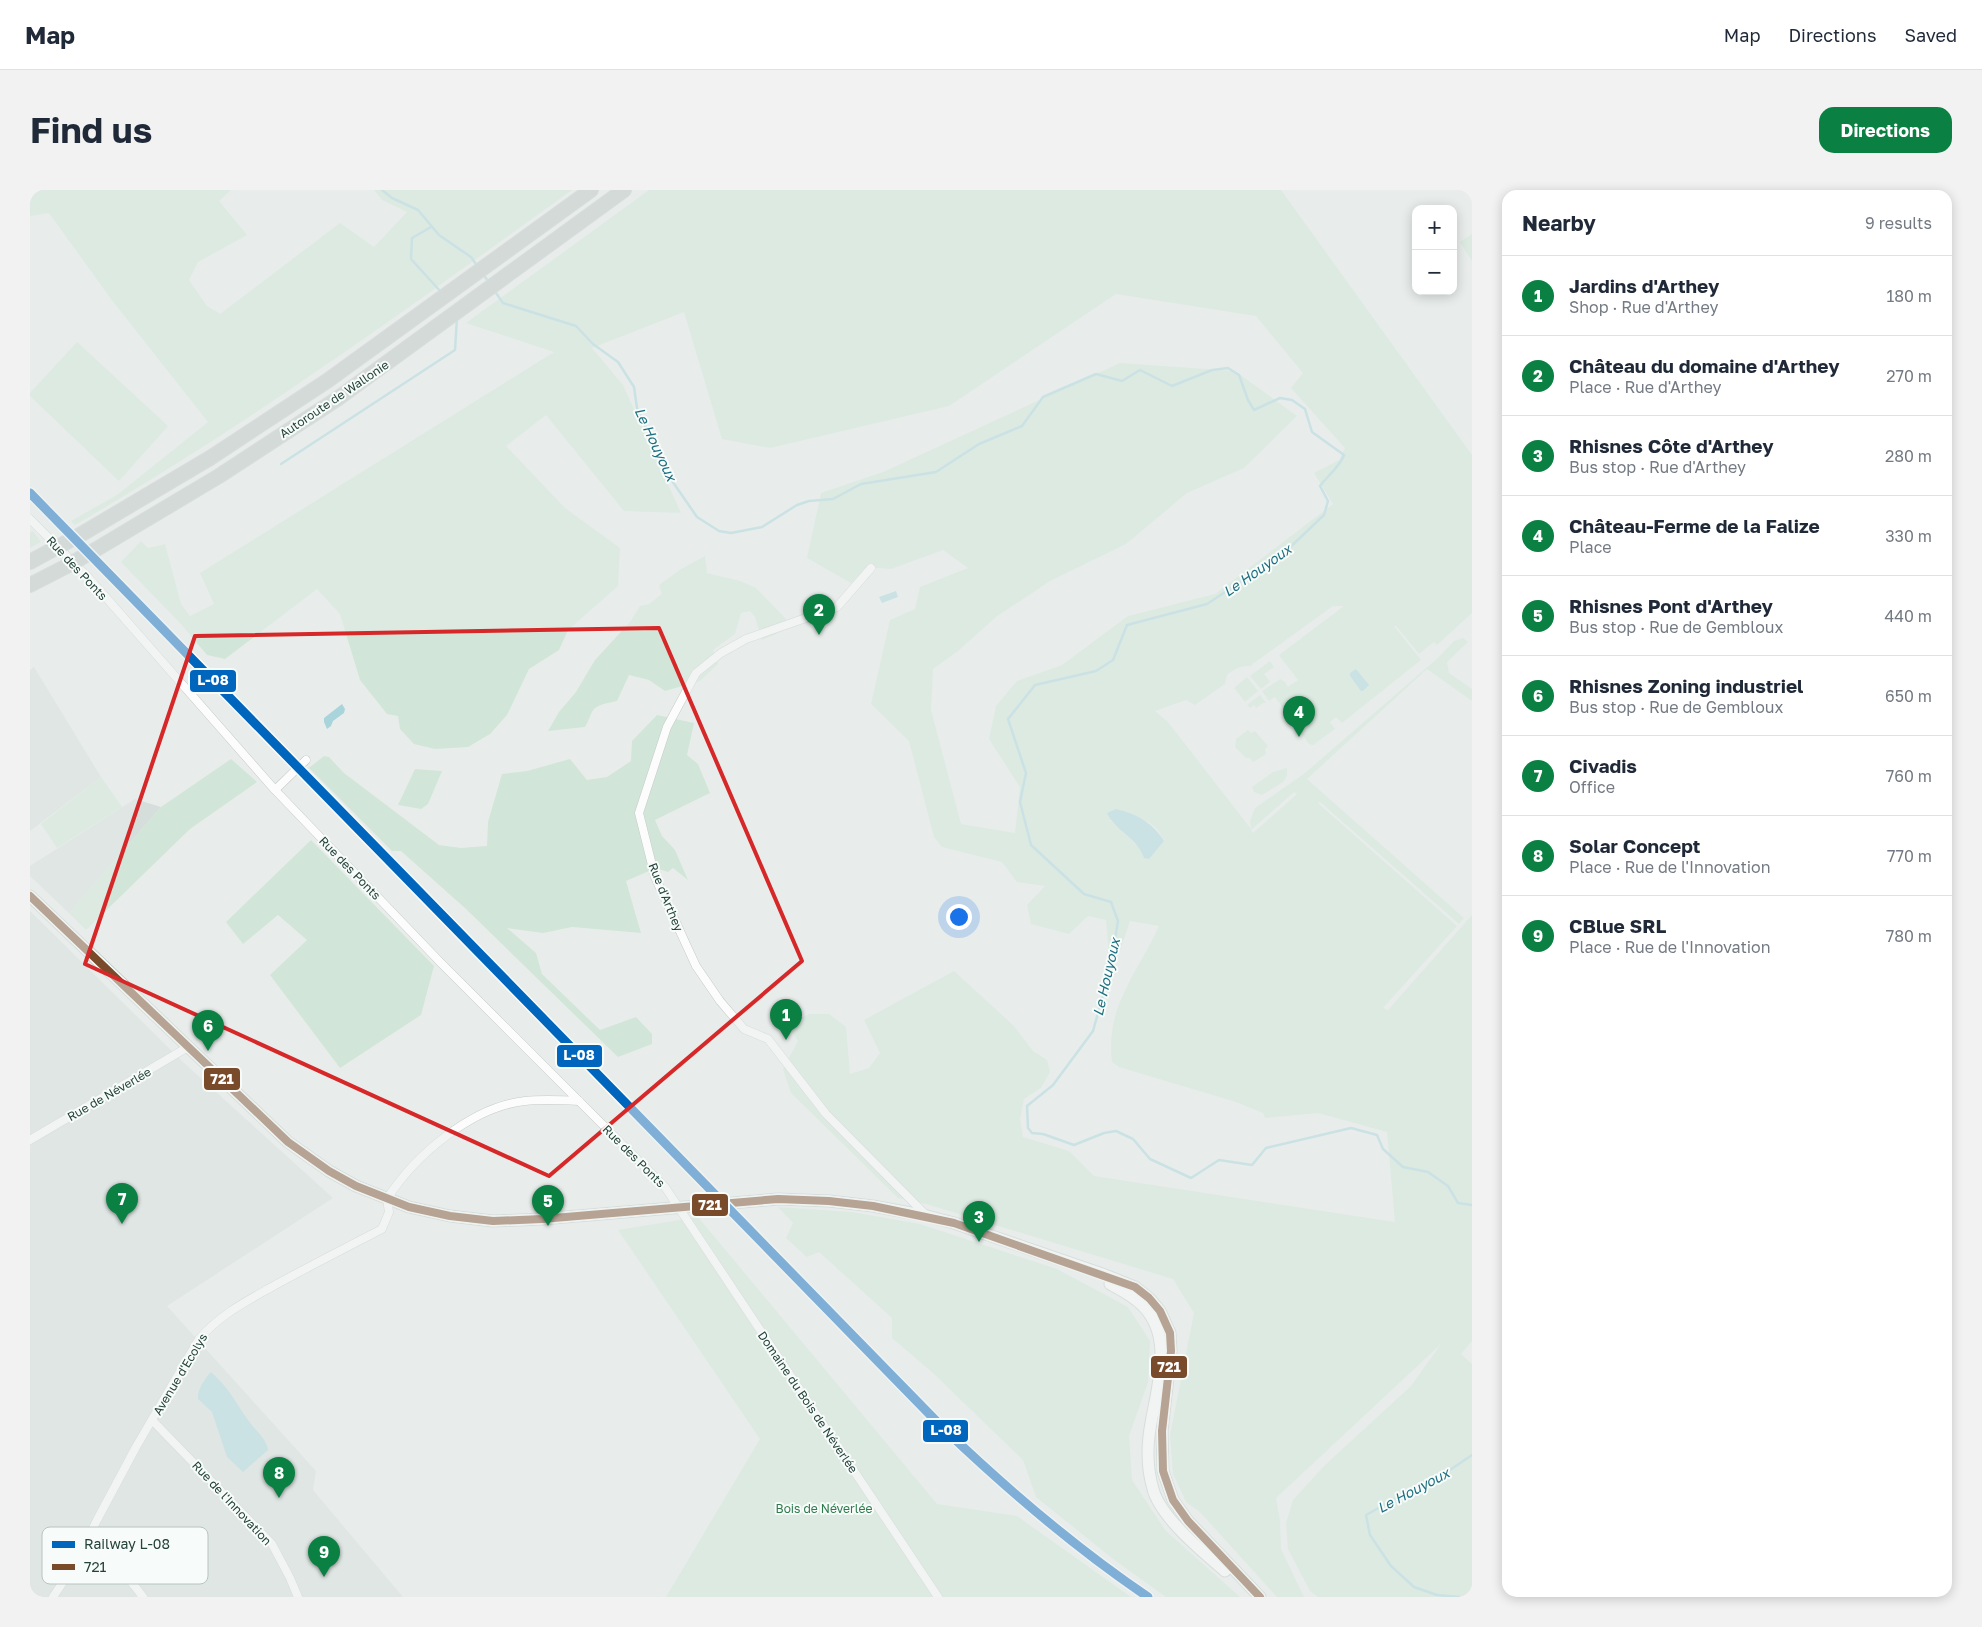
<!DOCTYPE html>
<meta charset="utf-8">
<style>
:root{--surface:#fff;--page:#f2f2f3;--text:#1f2937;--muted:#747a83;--line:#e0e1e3;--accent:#0b8043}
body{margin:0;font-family:"Golos Text",sans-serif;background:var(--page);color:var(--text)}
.controls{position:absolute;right:15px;top:15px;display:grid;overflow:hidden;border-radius:10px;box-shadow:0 2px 12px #0003}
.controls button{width:45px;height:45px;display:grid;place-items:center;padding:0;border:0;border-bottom:1px solid var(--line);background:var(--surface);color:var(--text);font:25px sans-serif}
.you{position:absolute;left:928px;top:726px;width:18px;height:18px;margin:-12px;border:4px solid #fff;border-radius:50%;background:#1a73e8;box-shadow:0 0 0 8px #1a73e833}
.badge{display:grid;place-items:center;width:32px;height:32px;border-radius:50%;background:var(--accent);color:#fff;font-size:16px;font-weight:700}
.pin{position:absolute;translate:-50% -41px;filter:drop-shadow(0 1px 2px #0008)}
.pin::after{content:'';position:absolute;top:26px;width:18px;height:15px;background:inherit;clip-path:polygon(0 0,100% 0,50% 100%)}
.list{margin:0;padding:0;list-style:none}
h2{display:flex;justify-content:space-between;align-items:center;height:65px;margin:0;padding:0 20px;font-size:21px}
h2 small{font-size:16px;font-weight:400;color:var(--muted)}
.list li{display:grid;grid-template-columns:32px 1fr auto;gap:15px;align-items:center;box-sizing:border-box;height:80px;padding:0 20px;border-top:1px solid var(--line)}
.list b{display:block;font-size:19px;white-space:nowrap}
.list p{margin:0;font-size:16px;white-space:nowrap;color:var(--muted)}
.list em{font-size:16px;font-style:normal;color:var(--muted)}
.map{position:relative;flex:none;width:1442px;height:1407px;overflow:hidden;border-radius:15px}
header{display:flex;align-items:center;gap:30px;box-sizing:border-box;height:70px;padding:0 25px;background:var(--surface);border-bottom:1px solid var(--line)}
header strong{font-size:24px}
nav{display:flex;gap:28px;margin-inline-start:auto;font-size:18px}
.intro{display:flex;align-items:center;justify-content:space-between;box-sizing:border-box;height:120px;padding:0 30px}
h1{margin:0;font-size:35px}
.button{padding:12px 22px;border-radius:15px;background:var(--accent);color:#fff;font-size:18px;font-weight:700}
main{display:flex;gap:30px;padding:0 30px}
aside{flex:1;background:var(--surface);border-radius:15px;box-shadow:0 2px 12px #0003}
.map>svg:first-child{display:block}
.built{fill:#d6dedb}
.green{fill:#d1e6d8;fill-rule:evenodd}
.water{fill:#a9d4db}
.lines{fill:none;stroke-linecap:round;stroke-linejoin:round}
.stream{stroke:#a9d4db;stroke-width:2.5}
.street-casing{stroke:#c5cac8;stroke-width:9}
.secondary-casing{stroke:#c3cbc8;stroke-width:13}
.highway-casing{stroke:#c3ccc9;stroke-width:16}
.street{stroke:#fcfcfc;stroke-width:8}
.secondary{stroke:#fcfcfc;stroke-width:11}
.highway{stroke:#bcc4c2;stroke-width:14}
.highway-bridge-casing{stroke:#c3ccc9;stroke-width:16;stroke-linecap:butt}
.highway-bridge{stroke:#bcc4c2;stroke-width:14}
.bus-1-casing{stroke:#f7fbf9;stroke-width:11}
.bus-1{stroke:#7a4b2a;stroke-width:8}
.rail-1-casing{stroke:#f7fbf9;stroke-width:12}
.rail-1{stroke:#0065bd;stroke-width:9}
.marked{fill:none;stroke:#d62828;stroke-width:4;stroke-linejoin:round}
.labels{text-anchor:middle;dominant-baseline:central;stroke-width:4;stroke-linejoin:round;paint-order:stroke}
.street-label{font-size:12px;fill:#24423a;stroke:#f7fbf9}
.park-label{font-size:12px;fill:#2d7a4b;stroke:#f7fbf9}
.water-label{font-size:14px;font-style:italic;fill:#1c6f80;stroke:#f7fbf9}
.key{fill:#f7fbf9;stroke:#b8c4c0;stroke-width:1}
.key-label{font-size:14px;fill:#24423a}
.line-badge{stroke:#f7fbf9;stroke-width:2}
.badge-label{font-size:14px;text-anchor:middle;font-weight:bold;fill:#fff}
</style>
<header>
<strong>Map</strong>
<nav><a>Map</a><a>Directions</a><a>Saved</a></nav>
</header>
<div class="intro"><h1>Find us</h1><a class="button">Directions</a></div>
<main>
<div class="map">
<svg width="1442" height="1407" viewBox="0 0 1442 1407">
<rect width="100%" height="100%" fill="#e8edeb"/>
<g class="built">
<path d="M4,477L71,587L0,641V480Z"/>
<path d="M105,609L131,617L39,723L0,686V676Z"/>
<path d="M0,721L154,873L303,1008L137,1116L286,1281L283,1300L373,1407H0Z"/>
</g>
<g class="green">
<path d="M0,0H201L189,11L217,45L168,72L159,90L177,116L190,124L310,33L344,57L377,22L352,10L344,0H542C380,117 218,235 45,335L41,331L87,305L178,232L81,109L19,23L0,26Z"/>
<path d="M619,0H1251L1442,265V423L1407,455L1404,452L1389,464L1366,436H1364L1391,470L1312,533L1306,527L1300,532L1305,539L1283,555L1279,554L1245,507L1239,511L1232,501L1250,489L1255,492L1258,497L1255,499L1268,490L1249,465L1314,416H1303L1220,476C1210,476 1204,479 1197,485L1195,494L1165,515L1156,510L1125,521L1138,532L1221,639L1220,631L1225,618L1275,583L1410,466L1424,451L1433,448L1438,452L1417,472L1419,483L1442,499V511L1397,479L1277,589L1434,728L1429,734L1290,612L1288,613L1427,736L1353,818L1358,820L1442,725V1151L1431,1164L1442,1174V1407H1288L1280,1401L1258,1359L1256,1333L1263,1310L1294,1276L1381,1196L1411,1154L1246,1308L1250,1330L1251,1359L1274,1407H1247L1170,1322L1156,1312L1143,1284L1140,1245L1164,1123L1143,1089L896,1014L868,1008L761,903L753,879L768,851L757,835L779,824H799L816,837L820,884L839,878L850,863L834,830L924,781L984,836L1003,861L1017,870L1020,882L1011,898L994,909L990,929L993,947L1039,961L1064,986L1365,1032L1357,942L1288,923L1235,928L1233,923L1206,912L1089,877L1082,872C1075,816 1108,783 1129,736L1100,731L1081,787L1076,730L1058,726L1039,744L1001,734L997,715L1015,696L987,692L972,672L912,657L904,647L879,551L841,514L860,430L885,419L890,397L938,378L913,360L861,379L837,377L821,393L777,368L791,303L853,282L1090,173L1205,181L1267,226L1214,278L1157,303L1096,354L1020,391L966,427L928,461L903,479L901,520L931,634L985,643L990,597L959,549L966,516L987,491L1032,475L1098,426L1185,404L1303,314L1284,283L1309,270L1315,258L1261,198L1273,183L1226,126L1086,104L919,216L740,258L692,249L654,122L562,158L593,195L651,323L594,321L516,225L476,256L535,318L590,358L588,396L538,440L529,460L499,479L477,525L460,544L438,557L405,559L384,554L370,539L368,526L357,524L330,490L310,424L287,399L195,469L177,465L150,433L91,372L111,351L118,358L135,354L151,414L160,426L184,414L170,383L524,162L436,133ZM1264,602L1267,604L1223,643L1221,640ZM1080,630L1118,632L1127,639L1134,651L1119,669L1114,668L1111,659Z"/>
<path d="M1442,44V71L1430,52Z"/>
<path d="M47,152L138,236L89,291L0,206V203Z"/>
<path d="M3,341L11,352L0,358V342Z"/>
<path d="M675,366L677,383L710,391L726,398L756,429L746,444L732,450L725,427L720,421L711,423L705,444L683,460L688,474L670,491L635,501L619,490L599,485L587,511C579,513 566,514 562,522C559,528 558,532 555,537L518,541L529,522L546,502L565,470L600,432L610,416L619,414L632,404L629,395L651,379Z"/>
<path d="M1240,471L1244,477L1234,484L1240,492L1231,499L1220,486Z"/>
<path d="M1217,487L1228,501L1215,512L1204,498Z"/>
<path d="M1230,505L1236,513H1233L1226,518L1224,515L1220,518L1217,515Z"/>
<path d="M627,525L664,533L657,565L668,574L680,603L625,630L632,646L645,660L658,690L643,678L638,682L626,678L596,691L611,743L542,737L513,743L477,738L506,763L512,784L570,840L606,827L622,844V854L588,867L436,719L371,661H362L279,578L294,566L299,567L314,583L409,655L431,658L457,656L458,632L472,584L497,581L540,569L557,590L577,587L601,571L602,551Z"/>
<path d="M1218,540L1221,543L1225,541L1238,556L1235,559L1236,564L1223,572L1220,568H1216L1205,557L1206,549Z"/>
<path d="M201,569L227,592L160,639L56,740L39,723L131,617Z"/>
<path d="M1257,578V586L1253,592L1232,605L1224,602L1222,597L1243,582Z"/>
<path d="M385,579L412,581L398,614L391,619L368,615Z"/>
<path d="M71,587L92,617L27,658L11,634Z"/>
<path d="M281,650L404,776L391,825L310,878L240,785L277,750L248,725L213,754L196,732Z"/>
<path d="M748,1017L822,1022L890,1034L1027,1079L1098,1117L1120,1151L1118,1192L1099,1246L1102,1290L1136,1341L1210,1407H1136L1083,1369L1006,1307L993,1270L903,1183L862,1148V1128L789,1062L777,1067L756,1048L763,1033Z"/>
<path d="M668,1027L907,1314L987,1326L1101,1407H636L730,1249L588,1040Z"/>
</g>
<g class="water">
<path d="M866,401L868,407L852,413L849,407Z"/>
<path d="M1326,479L1339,495L1333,501H1331L1320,486V483Z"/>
<path d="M312,514L315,519L314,523L303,531L301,536L297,539L294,532V528Z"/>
<path d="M1086,619C1107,624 1123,633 1134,651L1119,669L1114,668C1108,648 1085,641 1077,623Z"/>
<path d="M181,1182C199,1198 205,1211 218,1230C224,1239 237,1249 238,1260L213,1282L197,1267L182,1222L168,1209C167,1200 175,1188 181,1182Z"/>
</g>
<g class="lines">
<g class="stream">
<path d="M352,0L362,8L388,20L409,45L441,67L448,77"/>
<path d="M401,37L382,48L381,69L411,102"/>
<path d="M453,84L460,94"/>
<path d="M464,100L473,113L546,136L563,154L588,172L604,197L607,218L638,285L667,327L689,341L701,343L732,337L767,315L779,311L803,309L831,294L906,282L949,254L992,236L1013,207L1066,184L1092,191L1110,180L1142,196L1182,180L1198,178L1209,185L1218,210L1224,220L1250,208L1262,210L1275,219L1282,242L1314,265C1309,278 1298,285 1290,296L1298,311L1294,325L1254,363L1177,414L1097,435L1083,470L1066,481L1005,495L978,529L996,583L990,612L1001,655L1054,704L1081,712L1088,731L1080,780L1063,841L1023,895L997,916L998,938L1002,943L1013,944L1044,955L1074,943L1086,941L1103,949L1120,969L1161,988L1189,970L1222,975L1236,958L1321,938L1347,945L1353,959L1373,977L1398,982L1418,996L1428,1013L1442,1015"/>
<path d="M251,274L425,160L427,127"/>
<path d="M1429,1407L1407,1405L1384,1397L1361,1376L1340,1345L1336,1325L1375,1303L1414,1284L1442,1265"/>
</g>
<g class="street-casing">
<g id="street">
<path d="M0,329L58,387L245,600L411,773L635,997L908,1407"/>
<path d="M841,378L807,417L716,449L691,463L666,483L637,537L609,623L625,687L666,776L690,811L714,839L738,849L796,924L897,1026"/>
<path d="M245,600L276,570"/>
<path d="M0,950L158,857"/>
<path d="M122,1230L242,1354L260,1388L268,1407"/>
<path d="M57,1349L89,1376L113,1407"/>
<path d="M23,1407L47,1371L67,1330L106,1257L169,1149C192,1123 217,1111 247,1094C282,1075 317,1057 352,1039L359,1022L357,1009C385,965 442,917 495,911C513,909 531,910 549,911"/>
</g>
</g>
<g class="secondary-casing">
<g id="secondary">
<path d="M0,706L258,952L299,981L326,996L379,1017L420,1026L463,1031L512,1029L748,1009L799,1011L843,1016L897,1026L924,1033L1075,1085L1105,1097L1119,1108L1130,1121L1140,1143L1141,1161L1132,1241L1133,1281L1143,1310L1158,1331L1230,1407"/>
<path d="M1080,1094C1091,1100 1103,1106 1112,1115C1147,1149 1124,1204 1119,1246C1117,1263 1118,1282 1123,1299C1130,1327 1173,1362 1195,1381"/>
</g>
</g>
<g class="highway-casing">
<g id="highway">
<path d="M50,345L180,268L297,191L561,0"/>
<path d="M65,360L189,286L307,209L594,0"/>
<path d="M0,372L20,361"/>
<path d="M0,395L35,377"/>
</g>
</g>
<use href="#street" class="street"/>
<use href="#secondary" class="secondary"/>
<use href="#highway" class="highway"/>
<g class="highway-bridge-casing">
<g id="highway-bridge">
<path d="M20,361L50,345"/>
<path d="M35,377L65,360"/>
</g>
</g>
<use href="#highway-bridge" class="highway-bridge"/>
<g class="bus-1-casing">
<path id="bus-1" d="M0,706L258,952L299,981L326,996L379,1017L420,1026L463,1031L512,1029L748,1009L799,1011L843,1016L924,1033L1105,1097L1119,1108L1130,1121L1140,1143L1141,1161L1132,1241L1133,1281L1143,1310L1158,1331L1230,1407"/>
</g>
<use href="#bus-1" class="bus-1"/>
<g class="rail-1-casing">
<path id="rail-1" d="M0,303L914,1239C978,1300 1044,1357 1118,1407"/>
</g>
<use href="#rail-1" class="rail-1"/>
</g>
<path d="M0 0H1442V1407H0ZM629,438L772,771L519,986L55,774L165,446Z" fill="#e8edeb" fill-opacity=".55" fill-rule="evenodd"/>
<path class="marked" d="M629,438L772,771L519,986L55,774L165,446Z"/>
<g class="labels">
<g class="street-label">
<text transform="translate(304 209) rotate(-34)">Autoroute de Wallonie</text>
<text transform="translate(47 378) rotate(47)">Rue des Ponts</text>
<text transform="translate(320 678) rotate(46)">Rue des Ponts</text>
<text transform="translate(636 707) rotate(68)">Rue d'Arthey</text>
<text transform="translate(79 904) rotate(-30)">Rue de Néverlée</text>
<text transform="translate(604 966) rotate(45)">Rue des Ponts</text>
<text transform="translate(150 1184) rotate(-59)">Avenue d'Ecolys</text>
<text transform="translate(778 1212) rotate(56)">Domaine du Bois de Néverlée</text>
<text transform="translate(202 1313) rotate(47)">Rue de l'Innovation</text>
</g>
<g class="park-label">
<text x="794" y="1318">Bois de Néverlée</text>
</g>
<g class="water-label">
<text transform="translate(626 254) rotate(65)">Le Houyoux</text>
<text transform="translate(1227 380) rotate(-35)">Le Houyoux</text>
<text transform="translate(1076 787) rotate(-77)">Le Houyoux</text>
<text transform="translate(1383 1300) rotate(-28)">Le Houyoux</text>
</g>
</g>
<rect x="12" y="1337" width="166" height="57" rx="8" class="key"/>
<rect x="22" y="1351" width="23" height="7" fill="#0065bd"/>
<rect x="22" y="1374" width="23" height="6" fill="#7a4b2a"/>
<g class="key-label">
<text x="54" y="1359">Railway L-08</text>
<text x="54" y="1382">721</text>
</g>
<g class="line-badge">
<rect x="159" y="479" width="48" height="24" rx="5" fill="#0065bd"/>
<rect x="526" y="854" width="47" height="24" rx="5" fill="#0065bd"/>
<rect x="173" y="877" width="38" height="24" rx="5" fill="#7a4b2a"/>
<rect x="661" y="1003" width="38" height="24" rx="5" fill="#7a4b2a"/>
<rect x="1120" y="1165" width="38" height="24" rx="5" fill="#7a4b2a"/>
<rect x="892" y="1229" width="47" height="24" rx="5" fill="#0065bd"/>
</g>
<g class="badge-label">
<text x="183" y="495">L-08</text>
<text x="549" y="870">L-08</text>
<text x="192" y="894">721</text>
<text x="680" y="1020">721</text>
<text x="1139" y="1182">721</text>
<text x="916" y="1245">L-08</text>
</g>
</svg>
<div class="controls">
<button>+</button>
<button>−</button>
</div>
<div class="you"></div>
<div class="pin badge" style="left:756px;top:850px">1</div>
<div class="pin badge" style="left:789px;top:445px">2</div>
<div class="pin badge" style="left:949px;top:1052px">3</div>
<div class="pin badge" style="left:1269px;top:547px">4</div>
<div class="pin badge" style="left:518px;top:1036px">5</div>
<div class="pin badge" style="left:178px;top:861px">6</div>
<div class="pin badge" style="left:92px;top:1034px">7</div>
<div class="pin badge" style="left:249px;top:1308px">8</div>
<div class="pin badge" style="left:294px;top:1387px">9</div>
</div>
<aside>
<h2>Nearby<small>9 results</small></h2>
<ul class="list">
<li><span class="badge">1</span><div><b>Jardins d'Arthey</b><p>Shop · Rue d'Arthey</p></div><em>180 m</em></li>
<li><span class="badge">2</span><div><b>Château du domaine d'Arthey</b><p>Place · Rue d'Arthey</p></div><em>270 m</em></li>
<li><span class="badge">3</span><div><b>Rhisnes Côte d'Arthey</b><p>Bus stop · Rue d'Arthey</p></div><em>280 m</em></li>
<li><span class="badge">4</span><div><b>Château-Ferme de la Falize</b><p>Place</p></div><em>330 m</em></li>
<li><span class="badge">5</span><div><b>Rhisnes Pont d'Arthey</b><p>Bus stop · Rue de Gembloux</p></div><em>440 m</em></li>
<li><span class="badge">6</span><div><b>Rhisnes Zoning industriel</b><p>Bus stop · Rue de Gembloux</p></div><em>650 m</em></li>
<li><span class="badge">7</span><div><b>Civadis</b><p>Office</p></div><em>760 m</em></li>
<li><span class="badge">8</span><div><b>Solar Concept</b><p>Place · Rue de l'Innovation</p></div><em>770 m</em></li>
<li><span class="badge">9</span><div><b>CBlue SRL</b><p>Place · Rue de l'Innovation</p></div><em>780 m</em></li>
</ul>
</aside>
</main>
